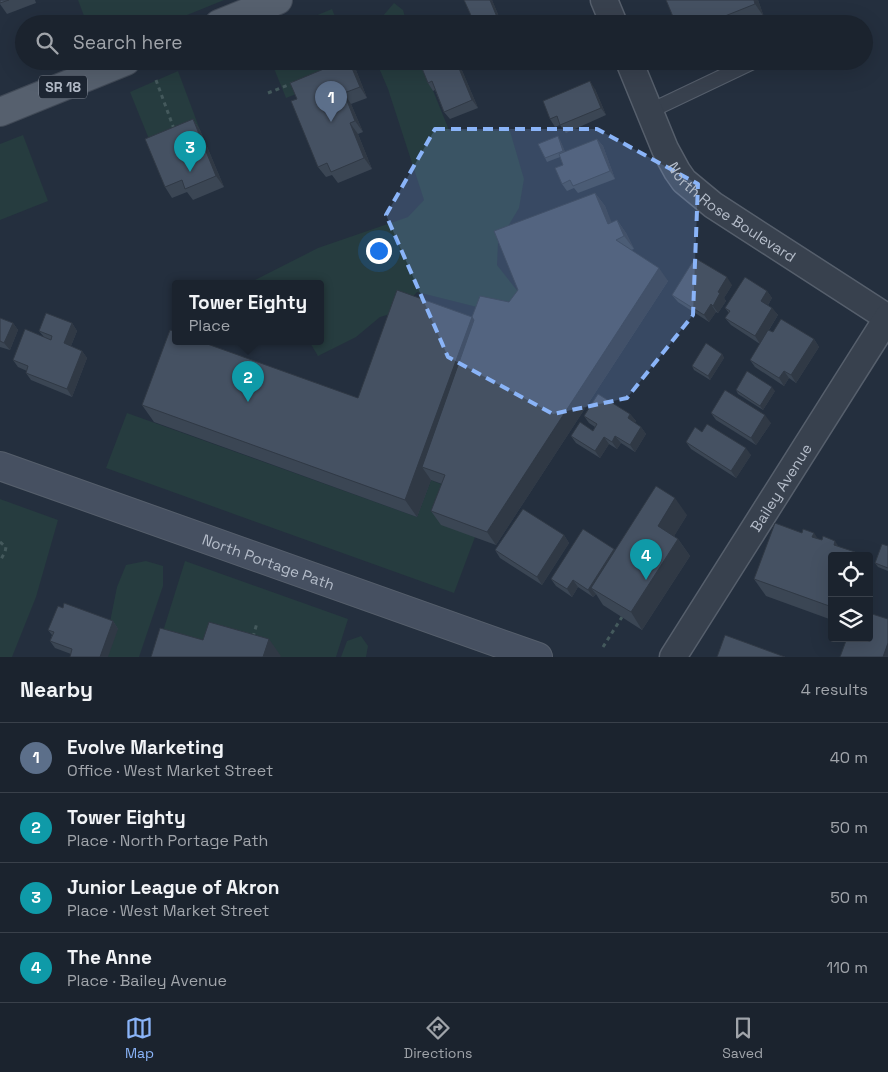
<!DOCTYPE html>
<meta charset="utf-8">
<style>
:root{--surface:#1b232e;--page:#282f3a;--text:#f1f3f6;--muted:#a0a4aa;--line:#39404a;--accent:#8ab4f8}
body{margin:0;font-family:"Space Grotesk",sans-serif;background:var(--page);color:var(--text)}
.controls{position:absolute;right:15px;bottom:15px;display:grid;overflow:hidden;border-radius:5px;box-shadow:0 5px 20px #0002}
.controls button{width:45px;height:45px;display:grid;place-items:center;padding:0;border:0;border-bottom:1px solid var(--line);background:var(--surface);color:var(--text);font:25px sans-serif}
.you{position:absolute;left:378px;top:250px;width:18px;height:18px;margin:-12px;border:4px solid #fff;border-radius:50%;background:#1a73e8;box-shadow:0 0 0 8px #1a73e833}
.badge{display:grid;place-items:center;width:32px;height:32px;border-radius:50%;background:var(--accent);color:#fff;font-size:16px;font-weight:700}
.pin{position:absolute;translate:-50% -41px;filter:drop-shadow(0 1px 2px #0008)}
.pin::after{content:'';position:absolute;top:26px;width:18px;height:15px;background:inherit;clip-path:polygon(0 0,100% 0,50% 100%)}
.popup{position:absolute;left:172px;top:280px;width:152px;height:65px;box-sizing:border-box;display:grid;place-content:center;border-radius:5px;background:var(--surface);filter:drop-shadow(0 1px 4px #0005);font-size:16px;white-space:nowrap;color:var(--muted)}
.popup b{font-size:19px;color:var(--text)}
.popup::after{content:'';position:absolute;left:50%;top:100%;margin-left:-10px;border:10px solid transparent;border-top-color:var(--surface)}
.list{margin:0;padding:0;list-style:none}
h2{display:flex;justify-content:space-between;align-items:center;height:65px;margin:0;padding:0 20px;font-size:21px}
h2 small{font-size:16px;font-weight:400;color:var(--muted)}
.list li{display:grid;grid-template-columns:32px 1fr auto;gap:15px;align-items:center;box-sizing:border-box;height:70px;padding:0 20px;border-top:1px solid var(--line)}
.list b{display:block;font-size:19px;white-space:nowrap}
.list p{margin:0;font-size:16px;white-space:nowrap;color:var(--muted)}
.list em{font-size:16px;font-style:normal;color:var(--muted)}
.icon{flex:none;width:28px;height:28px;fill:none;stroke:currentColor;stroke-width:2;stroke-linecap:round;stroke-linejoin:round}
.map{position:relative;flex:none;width:888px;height:657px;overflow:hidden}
.search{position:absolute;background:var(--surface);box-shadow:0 5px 20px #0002;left:15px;right:15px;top:15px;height:55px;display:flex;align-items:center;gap:12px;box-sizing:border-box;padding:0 18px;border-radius:28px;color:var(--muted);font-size:19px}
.sheet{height:345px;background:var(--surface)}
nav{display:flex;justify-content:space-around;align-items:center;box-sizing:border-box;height:70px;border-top:1px solid var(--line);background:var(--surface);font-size:14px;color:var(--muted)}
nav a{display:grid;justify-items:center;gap:2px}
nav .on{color:var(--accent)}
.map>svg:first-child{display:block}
.green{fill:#263c3f}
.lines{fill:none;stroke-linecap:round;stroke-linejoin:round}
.service-casing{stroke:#565f6c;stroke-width:16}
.minor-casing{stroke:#565f6c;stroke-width:29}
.secondary-casing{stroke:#565f6c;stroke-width:30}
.primary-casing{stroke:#414a57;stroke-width:30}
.path{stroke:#44595c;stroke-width:3;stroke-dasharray:4 4;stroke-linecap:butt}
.service{stroke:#38414e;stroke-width:14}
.minor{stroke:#38414e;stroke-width:26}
.secondary{stroke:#465061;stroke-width:28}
.primary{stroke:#56606e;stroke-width:28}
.wall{fill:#3b4654}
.shaded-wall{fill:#303945}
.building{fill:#455162;stroke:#303945}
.marked{fill:#8ab4f8;fill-opacity:0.2;stroke:#8ab4f8;stroke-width:4;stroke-dasharray:10 6;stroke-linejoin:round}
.labels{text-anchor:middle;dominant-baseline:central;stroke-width:5;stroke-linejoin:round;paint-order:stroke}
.shield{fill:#1d2633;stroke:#878f9c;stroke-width:1}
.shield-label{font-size:14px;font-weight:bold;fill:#b4bcc9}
.street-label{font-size:15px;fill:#b4bcc9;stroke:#1d2633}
</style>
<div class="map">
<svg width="888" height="657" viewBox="0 0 888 657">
<rect width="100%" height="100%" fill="#242f3e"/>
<g class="green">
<path d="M78,0H224L165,24H87Z"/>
<path d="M394,3L403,10L407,24H376Z"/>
<path d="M332,9L338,24H296Z"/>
<path d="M271,61H353L356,70L286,98Z"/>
<path d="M376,61H421L449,130L510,131L524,179L519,208L498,243L497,265L527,303L489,310L417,292L400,311L380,317L356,337L318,356L309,341H320V283H249L318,248L408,217L424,200L388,89Z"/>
<path d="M178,71L200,130L153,149L130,92Z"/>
<path d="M23,135L48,201L0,220V144Z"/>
<path d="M127,413L417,517L431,480L443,485L475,537L454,593L106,468Z"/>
<path d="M0,499L58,520L36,597L12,657H0Z"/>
<path d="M146,561L163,566V586L139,657H103L117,587L126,565Z"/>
<path d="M185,561L348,619L336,657H215L160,641Z"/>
<path d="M361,636L368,646L366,657H341L347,641Z"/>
</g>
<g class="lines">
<g class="service-casing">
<path id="service" d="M650,111L755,61"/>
</g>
<g class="minor-casing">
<g id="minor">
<path d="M604,0L614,24"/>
<path id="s1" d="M629,61L665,149L677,171L684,181L713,205L888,318"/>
<path id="s2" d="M673,657L888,317"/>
</g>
</g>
<g class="secondary-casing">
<g id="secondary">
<path id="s3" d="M0,466L538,657"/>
</g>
</g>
<g class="primary-casing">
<g id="primary">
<path d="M219,24L278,0"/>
<path d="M0,112L126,61"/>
</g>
</g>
<g class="path">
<path d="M315,61L321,69L323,74"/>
<path d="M156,80L174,129"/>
<path d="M268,93L293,83"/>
<path d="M0,542L6,547L5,552L0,561"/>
<path d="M253,637L257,623"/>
<path d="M603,647L622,617"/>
</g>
<use href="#service" class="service"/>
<use href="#minor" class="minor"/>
<use href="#secondary" class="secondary"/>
<use href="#primary" class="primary"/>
</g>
<g class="wall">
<path d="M0,0H35L36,3L7,14L0,4Z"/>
<path d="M464,0H492L502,24H475Z"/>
<path d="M758,0L764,17L748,24H676Z"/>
<path d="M349,61L356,70L367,98L351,104L363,132L358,134L372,169L338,183L332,175L326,177L318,167L297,99Z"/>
<path d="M419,61H458L478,108L450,119L444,112L435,90L433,91L428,83Z"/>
<path d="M595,89L606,115L566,133L560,125L555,127L550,119Z"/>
<path d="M193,119L200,130L224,187L193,200L187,192L172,198L165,187Z"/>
<path d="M597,139L603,146L615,179L578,193L574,188L567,191L562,184L563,165L560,157L547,162L545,158L560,140L565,152Z"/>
<path d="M595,193L605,206L611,223L617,220L626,233L634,249L631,250L668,281L496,545L441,525L431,511L442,484L431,480L417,517L154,422L142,405L358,398L509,302Z"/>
<path d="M732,285L724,298L726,301L718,313L716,312L709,322L678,302L672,295Z"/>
<path d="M767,291L772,298L768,305L772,308L778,315L769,330L773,332L814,339L819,347L796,383L789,378L784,386L755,367L750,360L760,344L731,325L725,318L729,313L725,308Z"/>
<path d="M0,318L13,323L18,330L10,350L0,347Z"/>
<path d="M72,323L77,331L71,346L82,351L87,358L72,397L31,380L26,373L27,371L18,367L13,360L44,337L39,331Z"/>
<path d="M722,354L724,358L710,380L694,370L692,366Z"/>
<path d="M736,390L775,391L763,410L738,394Z"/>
<path d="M711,413L771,423L756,445L716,420Z"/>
<path d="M630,414L636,421L635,423L641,427L646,434L635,452L621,443L617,449L609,444L600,458L576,443L571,436L593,431L595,427L589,423L584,416Z"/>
<path d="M702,432L751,455L736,478L691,449L686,442Z"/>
<path d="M687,515L674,536L678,539L690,556L642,630L603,605L596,594L593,597L578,587L572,597L556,586L551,579L614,549L615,550Z"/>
<path d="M564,535L569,543L542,585L500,558L495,550Z"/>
<path d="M818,539L832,556V620L766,596L754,579Z"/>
<path d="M888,546V571L878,567L875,563Z"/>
<path d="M63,608L113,621L118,629L71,654L55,648L50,641L52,635L48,630Z"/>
</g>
<g class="shaded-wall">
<path d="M490,0H492L502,24H501L499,22Z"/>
<path d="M754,0H758L764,17L755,4Z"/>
<path d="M349,61L356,70L367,98L360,87Z"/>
<path d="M456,61H458L478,108L472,100Z"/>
<path d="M590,81L595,89L606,115L601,108Z"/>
<path d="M344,93L351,104L363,132L355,121Z"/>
<path d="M193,119L200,130L224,187L216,176Z"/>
<path d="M350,123L358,134L372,169L364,158Z"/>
<path d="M558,136L560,140L566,154L563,151Z"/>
<path d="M597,139L603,146L615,179L610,171Z"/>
<path d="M595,193L605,206L618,238L608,224Z"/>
<path d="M617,220L626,233L634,249L624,236Z"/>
<path d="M659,268L668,281L496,545L487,532Z"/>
<path d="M727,277L732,285L724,298L726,301L718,313L713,306L718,292Z"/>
<path d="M767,291L772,298L766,308L761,301Z"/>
<path d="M711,304L716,312L709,322L704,315Z"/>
<path d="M772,308L778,315L760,344L755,336Z"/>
<path d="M472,317L484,334L422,467L431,480L417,517L405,500Z"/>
<path d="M13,323L18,330L10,350L4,343Z"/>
<path d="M72,323L77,331L69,351L64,343Z"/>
<path d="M814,339L819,347L796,383L791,375Z"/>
<path d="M82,351L87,358L72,397L67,389Z"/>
<path d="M722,354L724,358L710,380L708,376Z"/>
<path d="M784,371L789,378L784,386L779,378Z"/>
<path d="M772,387L775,391L763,410L760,406Z"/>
<path d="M630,414L636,421L633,426L628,418Z"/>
<path d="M765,415L771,423L756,445L751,438Z"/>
<path d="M641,427L646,434L635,452L630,445Z"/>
<path d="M615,436L621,443L617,449L612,442Z"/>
<path d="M604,437L609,444L600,458L595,451Z"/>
<path d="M746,448L751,455L736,478L731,471Z"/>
<path d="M675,498L687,515L670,543L658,526Z"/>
<path d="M814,533L826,550L812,537Z"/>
<path d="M564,535L569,543L542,585L537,577Z"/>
<path d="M678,539L690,556L642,630L631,612Z"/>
<path d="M835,541L845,556L834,545Z"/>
<path d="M614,549L620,556L591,588L596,594L593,597L588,590Z"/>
<path d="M573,580L578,587L572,597L567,589Z"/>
<path d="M113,621L118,629L108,657H100Z"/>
<path d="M269,639L281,656L280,657H263Z"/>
<path d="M888,643V657H883Z"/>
</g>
<g class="building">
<path d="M0,0H9L0,3Z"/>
<path d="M464,0H490L499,22L496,24H481L479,20L474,22Z"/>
<path d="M666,0H754L755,4L705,24H676Z"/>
<path d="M438,17L441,24H422Z"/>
<path d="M343,61H349L360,87L344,93L355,121L350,123L364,158L331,172L327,163L318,167L291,101L297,99L290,83Z"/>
<path d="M419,61H456L472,100L444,112L432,81L428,83Z"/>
<path d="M590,81L601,108L560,125L557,116L550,119L543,101Z"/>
<path d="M193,119L216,176L185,189L182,180L165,187L145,139Z"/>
<path d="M558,136L563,151L545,158L538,144Z"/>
<path d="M597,139L610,171L573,186L570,180L562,184L555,168L563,165L559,154Z"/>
<path d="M595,193L608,224L617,220L624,236L616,240L659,268L487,532L431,511L445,475L422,467L474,320L472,317L480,296L509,302L518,290L494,231Z"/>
<path d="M695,258L727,277L718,292L720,293L713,306L711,304L704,315L672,295Z"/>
<path d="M745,277L767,291L761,301L772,308L755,336L725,318L730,311L725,308Z"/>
<path d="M397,290L472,317L405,500L142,405L170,330L176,332V341H199L358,398Z"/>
<path d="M46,313L72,323L64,343L82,351L67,389L26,373L28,366L13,360L25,329L51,340L52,336L39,331Z"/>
<path d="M0,318L13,323L4,343L0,341Z"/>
<path d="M781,319L814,339L791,375L784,371L779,378L750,360L768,330L773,332Z"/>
<path d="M706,343L722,354L708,376L692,366Z"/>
<path d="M747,371L772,387L760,406L736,390Z"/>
<path d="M725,390L765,415L751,438L711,413Z"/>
<path d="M598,394L630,414L628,418L641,427L630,445L615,436L612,442L604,437L595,451L571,436L580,422L593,431L597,424L584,416Z"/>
<path d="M707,424L746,448L731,471L686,442L695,427L702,432Z"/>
<path d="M656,486L675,498L658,526L678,539L631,612L591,588Z"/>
<path d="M523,509L564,535L537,577L495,550Z"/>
<path d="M775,523L802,533L803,529L814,533L812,537L822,540L823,536L835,541L834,545L855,552L854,556H832V607L754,579Z"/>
<path d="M583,529L614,549L588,590L573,580L567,589L551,579Z"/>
<path d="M882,544L888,546V568L875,563Z"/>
<path d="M64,603L113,621L100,657H70L72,649L50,641L54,632L48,630L58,606L63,608Z"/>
<path d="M869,613L888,619V643L883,657H840L847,638H869Z"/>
<path d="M209,622L269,639L263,657H151L160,628L203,640Z"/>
<path d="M725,635L785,657H717Z"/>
</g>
<path class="marked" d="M435,129H597L698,184L693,315L627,398L553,414L448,357L386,215Z"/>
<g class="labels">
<rect class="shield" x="39" y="75.5" width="48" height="23" rx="4"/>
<g class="shield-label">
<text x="63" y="87">SR 18</text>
</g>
<g class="street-label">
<text stroke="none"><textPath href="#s1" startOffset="189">North Rose Boulevard</textPath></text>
<text stroke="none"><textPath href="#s2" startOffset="201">Bailey Avenue</textPath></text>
<text stroke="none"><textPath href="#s3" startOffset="285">North Portage Path</textPath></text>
</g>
</g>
</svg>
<div class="controls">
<button><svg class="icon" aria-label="locate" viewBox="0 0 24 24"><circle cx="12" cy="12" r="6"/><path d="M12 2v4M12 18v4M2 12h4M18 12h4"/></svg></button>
<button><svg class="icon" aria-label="layers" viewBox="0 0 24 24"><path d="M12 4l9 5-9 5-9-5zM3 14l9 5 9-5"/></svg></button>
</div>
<div class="you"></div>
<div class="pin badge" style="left:331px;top:122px;background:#5c6f8a">1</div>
<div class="pin badge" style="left:248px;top:402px;background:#0f9aa8">2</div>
<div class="popup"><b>Tower Eighty</b>Place</div>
<div class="pin badge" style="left:190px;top:172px;background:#0f9aa8">3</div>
<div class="pin badge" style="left:646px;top:580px;background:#0f9aa8">4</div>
<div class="search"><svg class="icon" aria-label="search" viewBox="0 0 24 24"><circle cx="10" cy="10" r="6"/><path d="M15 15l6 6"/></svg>Search here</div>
</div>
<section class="sheet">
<h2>Nearby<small>4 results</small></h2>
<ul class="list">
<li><span class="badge" style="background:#5c6f8a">1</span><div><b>Evolve Marketing</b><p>Office · West Market Street</p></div><em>40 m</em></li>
<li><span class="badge" style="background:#0f9aa8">2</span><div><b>Tower Eighty</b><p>Place · North Portage Path</p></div><em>50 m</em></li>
<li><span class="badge" style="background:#0f9aa8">3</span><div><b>Junior League of Akron</b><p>Place · West Market Street</p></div><em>50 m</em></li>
<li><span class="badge" style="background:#0f9aa8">4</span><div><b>The Anne</b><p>Place · Bailey Avenue</p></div><em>110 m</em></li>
</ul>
</section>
<nav>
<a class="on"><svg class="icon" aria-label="map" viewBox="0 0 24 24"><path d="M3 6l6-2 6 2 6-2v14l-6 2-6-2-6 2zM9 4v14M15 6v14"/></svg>Map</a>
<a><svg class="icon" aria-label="directions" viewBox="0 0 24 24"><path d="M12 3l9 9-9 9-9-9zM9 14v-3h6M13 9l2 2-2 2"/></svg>Directions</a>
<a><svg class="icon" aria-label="saved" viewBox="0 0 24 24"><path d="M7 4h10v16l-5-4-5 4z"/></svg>Saved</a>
</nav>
